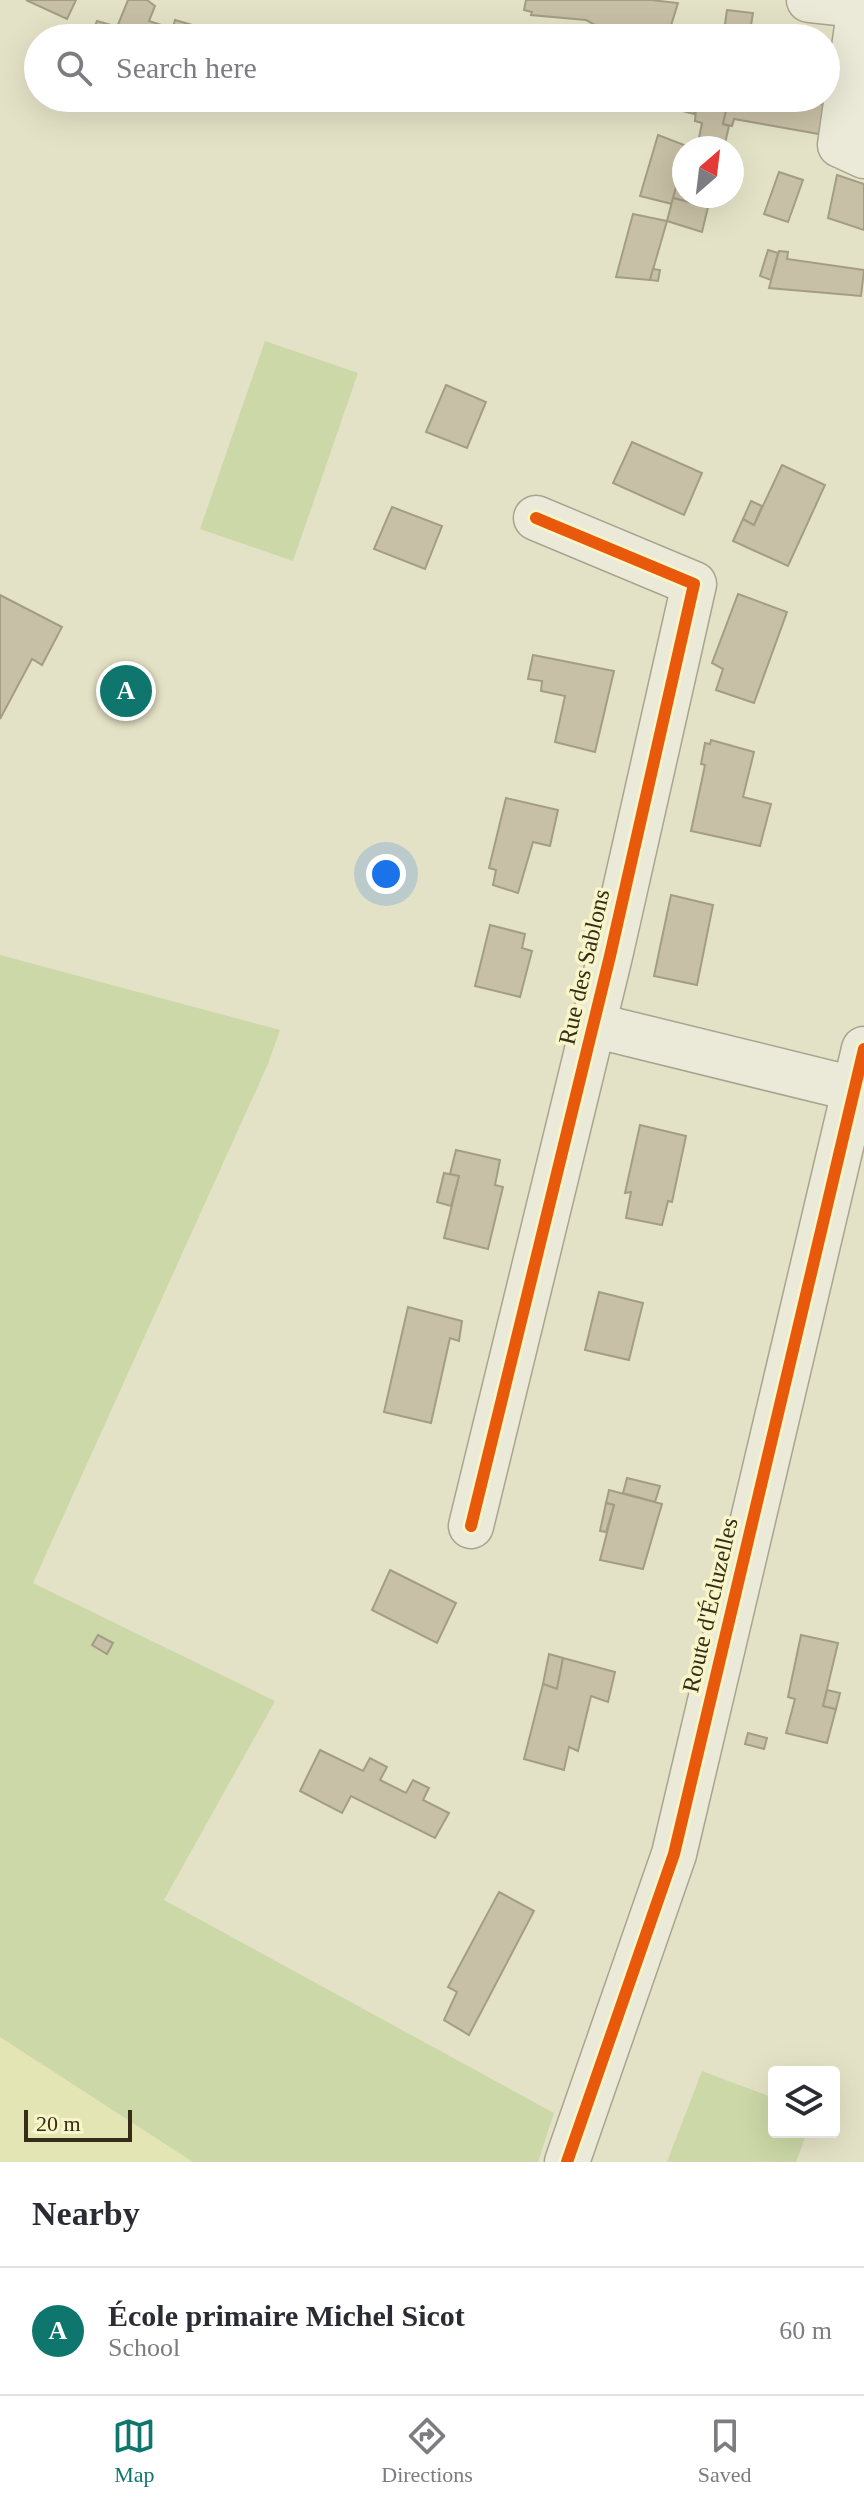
<!DOCTYPE html>
<meta charset="utf-8">
<style>
:root{--surface:#fff;--page:#f2f2f3;--text:#2b2b33;--muted:#7c7c81;--line:#e1e1e2;--accent:#0f766e}
body{margin:0;font-family:Georgia,serif;background:var(--page);color:var(--text)}
.controls{position:absolute;right:24px;bottom:24px;display:grid;overflow:hidden;border-radius:8px;box-shadow:0 8px 32px #0002}
.controls button{width:72px;height:72px;display:grid;place-items:center;padding:0;border:0;border-bottom:2px solid var(--line);background:var(--surface);color:var(--text);font:40px sans-serif}
.compass{position:absolute;left:672px;top:136px;width:72px;height:72px;border-radius:50%;background:var(--surface);box-shadow:0 8px 32px #0002;rotate:28deg}
.scale{position:absolute;left:24px;bottom:20px;width:108px;box-sizing:border-box;padding-left:8px;border:4px solid #362d19;border-top:0;font-size:22px;line-height:28px;white-space:nowrap;color:#362d19;-webkit-text-stroke:6px #f8f5c9;paint-order:stroke}
.you{position:absolute;left:386px;top:874px;width:28px;height:28px;margin:-20px;border:6px solid #fff;border-radius:50%;background:#1a73e8;box-shadow:0 0 0 12px #1a73e833}
.badge{display:grid;place-items:center;width:52px;height:52px;border-radius:50%;background:var(--accent);color:#fff;font-size:26px;font-weight:700}
.pin{position:absolute;translate:-50% -50%;border:4px solid #fff;box-shadow:0 2px 8px #0006}
.list{margin:0;padding:0;list-style:none}
h2{display:flex;justify-content:space-between;align-items:center;height:104px;margin:0;padding:0 32px;font-size:34px}
h2 small{font-size:26px;font-weight:400;color:var(--muted)}
.list li{display:grid;grid-template-columns:52px 1fr auto;gap:24px;align-items:center;box-sizing:border-box;height:128px;padding:0 32px;border-top:2px solid var(--line)}
.list b{display:block;font-size:30px;white-space:nowrap}
.list p{margin:0;font-size:26px;white-space:nowrap;color:var(--muted)}
.list em{font-size:26px;font-style:normal;color:var(--muted)}
.icon{flex:none;width:44px;height:44px;fill:none;stroke:currentColor;stroke-width:2;stroke-linecap:round;stroke-linejoin:round}
.map{position:relative;flex:none;width:864px;height:2162px;overflow:hidden}
.search{position:absolute;background:var(--surface);box-shadow:0 8px 32px #0002;left:24px;right:24px;top:24px;height:88px;display:flex;align-items:center;gap:20px;box-sizing:border-box;padding:0 28px;border-radius:44px;color:var(--muted);font-size:30px}
.sheet{height:232px;background:var(--surface)}
nav{display:flex;justify-content:space-around;align-items:center;box-sizing:border-box;height:112px;border-top:2px solid var(--line);background:var(--surface);font-size:22px;color:var(--muted)}
nav a{display:grid;justify-items:center;gap:4px}
nav .on{color:var(--accent)}
.map>svg:first-child{display:block}
.farmland{fill:#e3e5b4}
.green{fill:#ccd8a7}
.building{fill:#c8c0a6;stroke:#a39d86;stroke-width:2}
.lines{fill:none;stroke-linecap:round;stroke-linejoin:round}
.minor-casing{stroke:#a8a490;stroke-width:47}
.minor{stroke:#ebead8;stroke-width:44}
.cycleway-casing{stroke:#f8f5c9;stroke-width:17}
.cycleway{stroke:#e8590c;stroke-width:12}
.labels{text-anchor:middle;dominant-baseline:central;stroke-width:7;stroke-linejoin:round;paint-order:stroke}
.street-label{font-size:24px;fill:#362d19;stroke:#f8f5c9}
</style>
<div class="map">
<svg width="864" height="2162" viewBox="0 0 864 2162">
<rect width="100%" height="100%" fill="#e4e2c6"/>
<path class="farmland" d="M0,2037L193,2162H0Z"/>
<g class="green">
<path d="M265,341L358,373L293,561L200,529Z"/>
<path d="M0,955L280,1030L268,1064L33,1583L275,1701L164,1900L554,2113L538,2162H193L0,2037Z"/>
<path d="M702,2071L774,2098V2132H807L796,2162H667Z"/>
</g>
<g class="building">
<path d="M26,0H76L67,19Z"/>
<path d="M128,0H147L155,6L149,21L161,25L157,38L117,27Z"/>
<path d="M526,0H651L678,3L668,35L646,29L643,38H594L597,26L586,20L531,15L532,12L524,10Z"/>
<path d="M727,10L753,13L749,38H723Z"/>
<path d="M175,20L213,31L211,38H170Z"/>
<path d="M97,21L128,30L124,38H90Z"/>
<path d="M750,27L791,31V38H749Z"/>
<path d="M302,98H322L319,106Z"/>
<path d="M625,98H681L679,110Z"/>
<path d="M681,98H697L694,114L679,110Z"/>
<path d="M697,98H729L723,124L729,126L724,148H697L702,123L695,121Z"/>
<path d="M729,98H792L825,105L819,134L734,119L732,126L723,124Z"/>
<path d="M801,98H826L825,105Z"/>
<path d="M658,135L687,146L672,204L640,196Z"/>
<path d="M684,158V196H711L708,207L673,198Z"/>
<path d="M779,172L803,180L788,222L764,214Z"/>
<path d="M837,175L864,184V230L828,218Z"/>
<path d="M673,198L708,207L702,232L667,221Z"/>
<path d="M633,214L667,221L650,280L616,277Z"/>
<path d="M768,250L778,253L771,280L760,276Z"/>
<path d="M779,251L788,252L787,259L864,270L861,296L769,288Z"/>
<path d="M653,269L660,270L658,281L650,280Z"/>
<path d="M446,385L486,402L467,448L426,432Z"/>
<path d="M632,442L702,473L684,515L613,483Z"/>
<path d="M782,465L825,485L788,566L733,541L743,519L754,525Z"/>
<path d="M751,501L762,506L754,525L743,519Z"/>
<path d="M392,507L442,526L425,569L374,549Z"/>
<path d="M738,594L787,612L754,703L716,690L723,669L712,663Z"/>
<path d="M0,595L62,627L42,665L32,659L0,719Z"/>
<path d="M533,655L614,671L595,752L555,742L565,696L541,691L542,681L528,679Z"/>
<path d="M711,740L754,752L743,797L771,804L760,846L691,831L705,765L701,764L705,743L710,744Z"/>
<path d="M506,798L558,810L550,846L533,842L518,893L493,885L496,870L489,868Z"/>
<path d="M671,895L713,905L697,985L654,976Z"/>
<path d="M490,925L525,934L522,948L532,951L520,997L475,986Z"/>
<path d="M640,1125L686,1136L672,1202L668,1201L662,1225L626,1218L631,1192L625,1193Z"/>
<path d="M456,1150L500,1160L495,1185L503,1187L488,1249L444,1238L459,1176L450,1174Z"/>
<path d="M444,1173L459,1176L451,1206L437,1202Z"/>
<path d="M599,1292L643,1303L629,1360L585,1350Z"/>
<path d="M408,1307L462,1321L459,1341L450,1338L431,1423L384,1412Z"/>
<path d="M627,1478L660,1486L655,1502L623,1493Z"/>
<path d="M609,1490L662,1504L643,1569L600,1560L614,1505L606,1503Z"/>
<path d="M606,1503L614,1505L606,1532L600,1531Z"/>
<path d="M390,1570L456,1603L437,1643L372,1610Z"/>
<path d="M98,1635L113,1643L107,1654L92,1645Z"/>
<path d="M801,1635L838,1643L823,1706L836,1709L827,1743L786,1733L795,1699L788,1697Z"/>
<path d="M549,1654L563,1658L557,1689L543,1684Z"/>
<path d="M563,1658L615,1672L608,1702L591,1696L578,1751L569,1747L564,1770L524,1759L543,1684L557,1689Z"/>
<path d="M827,1690L840,1693L836,1709L823,1706Z"/>
<path d="M748,1733L767,1738L764,1749L745,1744Z"/>
<path d="M320,1750L363,1771L370,1758L387,1767L380,1780L406,1793L413,1780L429,1788L423,1800L449,1813L435,1838L351,1796L342,1813L300,1791Z"/>
<path d="M499,1892L534,1911L469,2035L444,2020L457,1992L448,1987Z"/>
</g>
<g class="lines">
<g class="minor-casing">
<g id="minor">
<path d="M809,0L864,6"/>
<path d="M860,6L840,145L864,156"/>
<path d="M593,1025L854,1089"/>
<path d="M471,1526L610,956L694,584L536,518"/>
<path d="M567,2162L674,1854L864,1049"/>
</g>
</g>
<use href="#minor" class="minor"/>
<g class="cycleway-casing">
<g id="cycleway">
<path d="M471,1526L610,956L694,584L536,518"/>
<path d="M567,2162L674,1854L864,1049"/>
</g>
</g>
<use href="#cycleway" class="cycleway"/>
</g>
<g class="labels">
<g class="street-label">
<text transform="translate(584 967) rotate(-77)">Rue des Sablons</text>
<text transform="translate(710 1605) rotate(-77)">Route d'Écluzelles</text>
</g>
</g>
</svg>
<div class="controls">
<button><svg class="icon" aria-label="layers" viewBox="0 0 24 24"><path d="M12 4l9 5-9 5-9-5zM3 14l9 5 9-5"/></svg></button>
</div>
<svg class="compass" viewBox="-18 -18 36 36"><path d="M0-13l5 13h-10z" fill="#e53935"/><path d="M0 13l5-13h-10z" fill="#7c7c81"/></svg>
<div class="scale">20 m</div>
<div class="you"></div>
<div class="pin badge" style="left:126px;top:691px">A</div>
<div class="search"><svg class="icon" aria-label="search" viewBox="0 0 24 24"><circle cx="10" cy="10" r="6"/><path d="M15 15l6 6"/></svg>Search here</div>
</div>
<section class="sheet">
<h2>Nearby<small></small></h2>
<ul class="list">
<li><span class="badge">A</span><div><b>École primaire Michel Sicot</b><p>School</p></div><em>60 m</em></li>
</ul>
</section>
<nav>
<a class="on"><svg class="icon" aria-label="map" viewBox="0 0 24 24"><path d="M3 6l6-2 6 2 6-2v14l-6 2-6-2-6 2zM9 4v14M15 6v14"/></svg>Map</a>
<a><svg class="icon" aria-label="directions" viewBox="0 0 24 24"><path d="M12 3l9 9-9 9-9-9zM9 14v-3h6M13 9l2 2-2 2"/></svg>Directions</a>
<a><svg class="icon" aria-label="saved" viewBox="0 0 24 24"><path d="M7 4h10v16l-5-4-5 4z"/></svg>Saved</a>
</nav>
